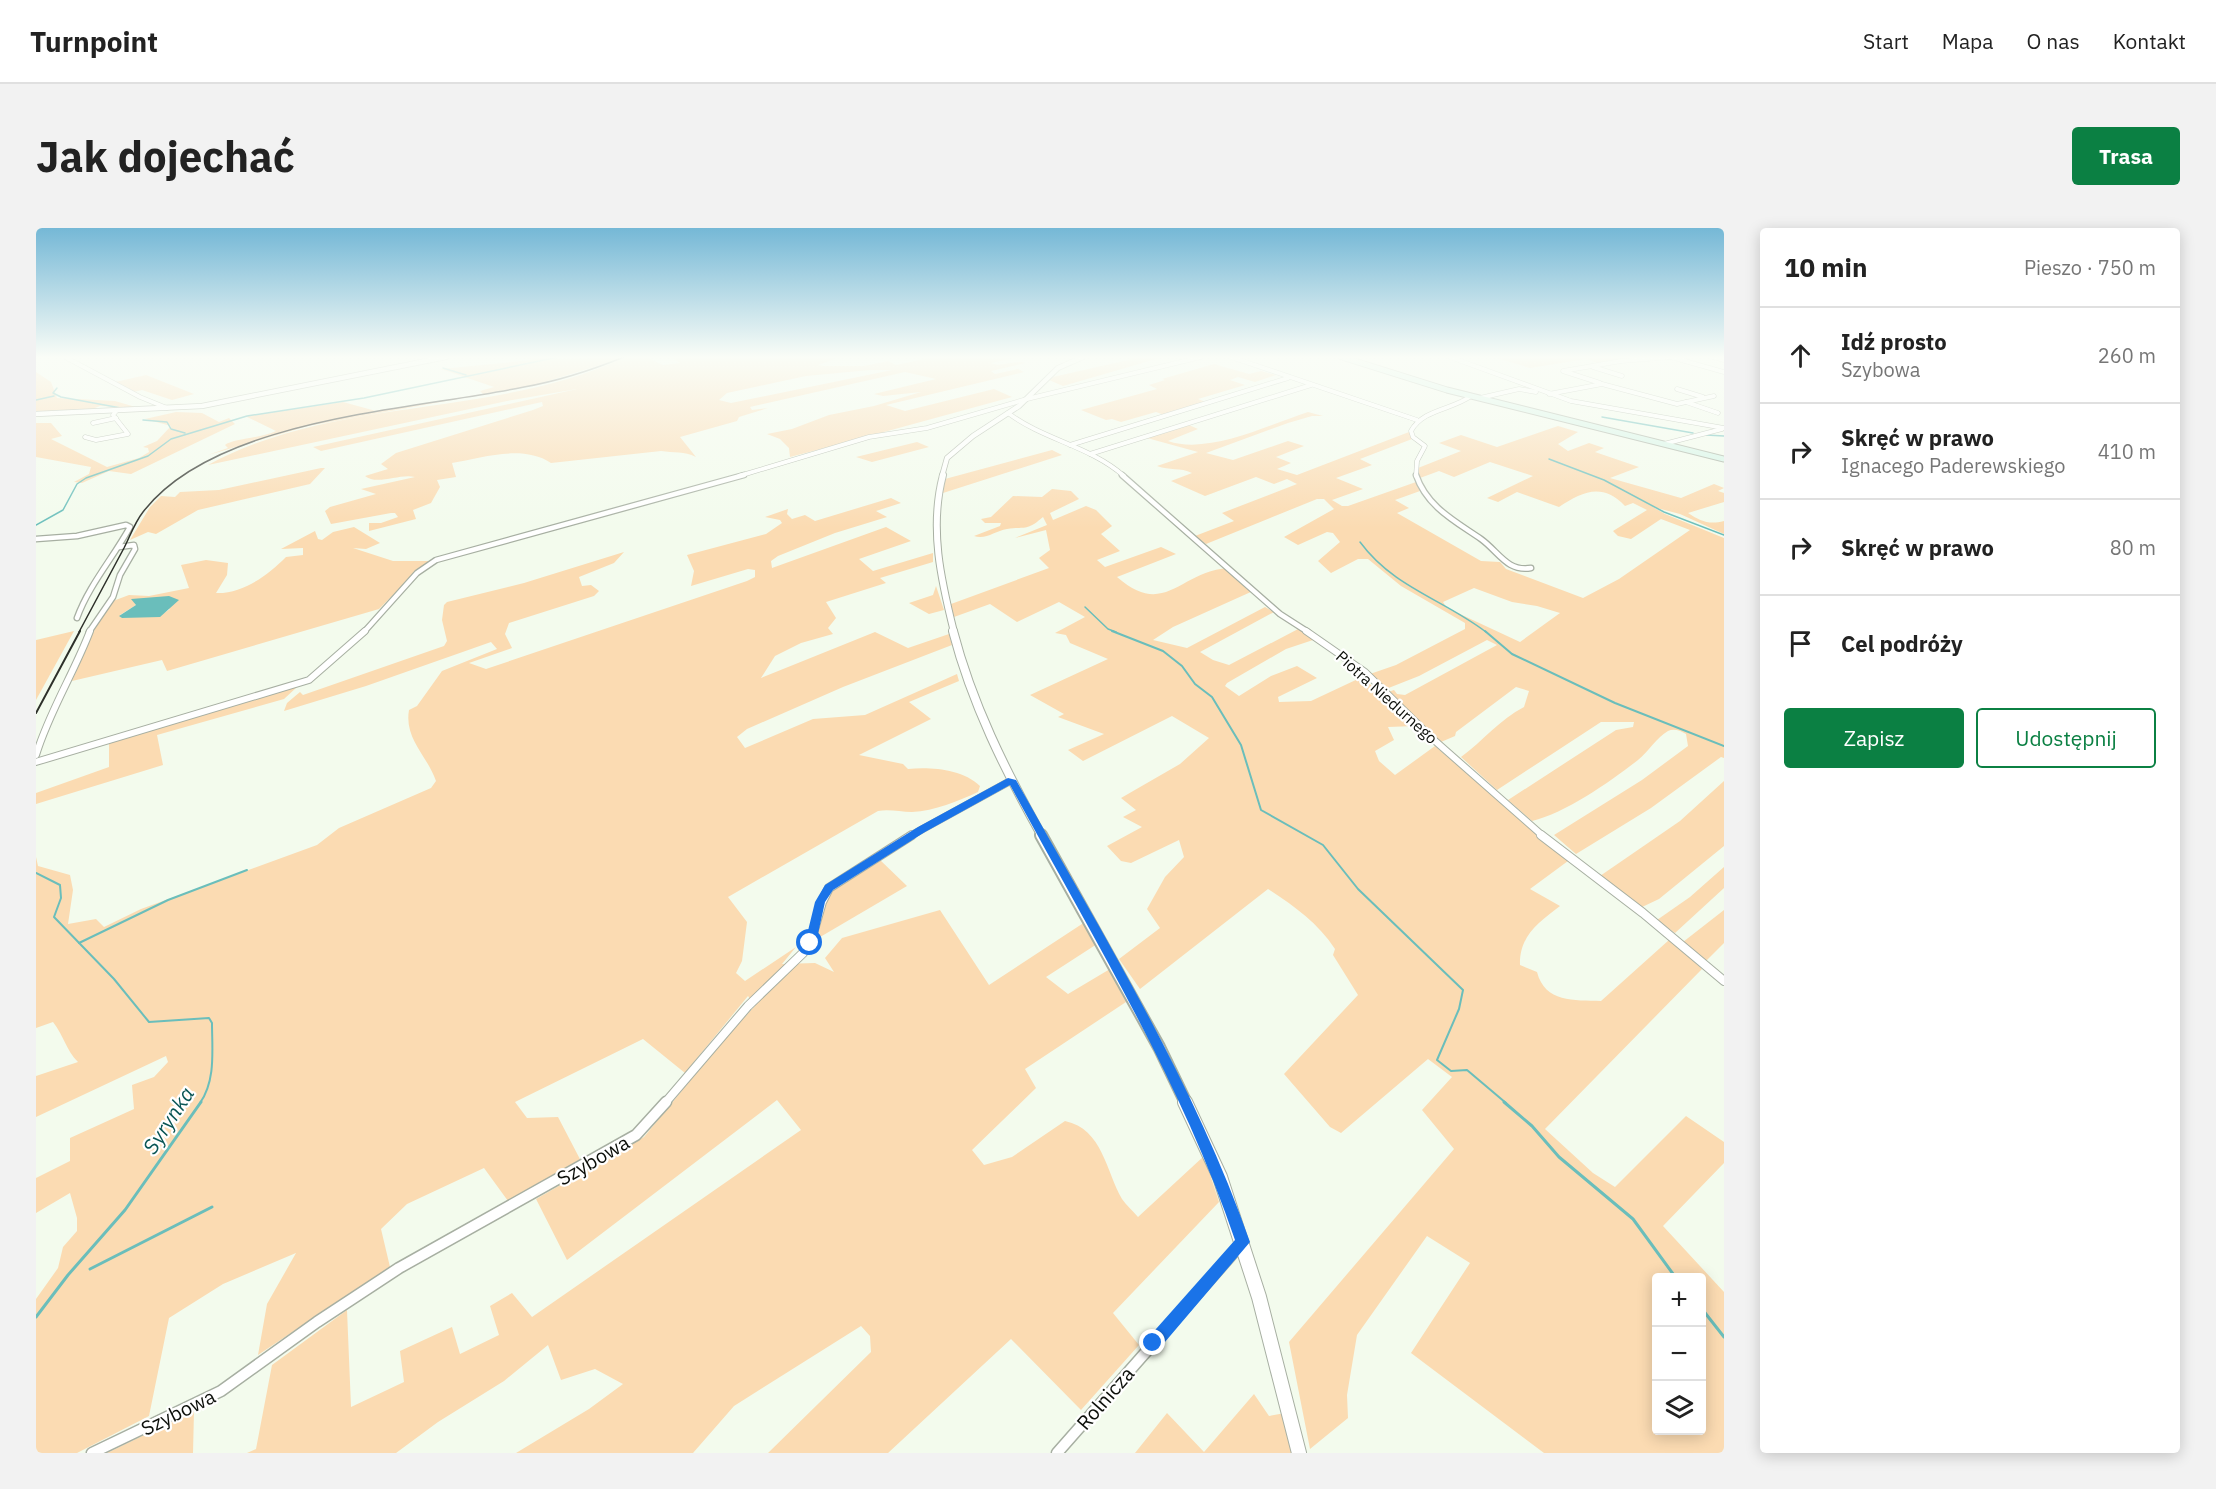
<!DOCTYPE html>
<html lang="pl">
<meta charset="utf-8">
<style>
:root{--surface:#fff;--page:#f2f2f2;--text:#222;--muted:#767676;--line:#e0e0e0;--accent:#0b8043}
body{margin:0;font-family:"IBM Plex Sans",sans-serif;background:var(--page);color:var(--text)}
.controls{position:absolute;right:18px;bottom:18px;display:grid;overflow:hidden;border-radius:6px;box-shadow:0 3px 15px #0003}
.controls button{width:54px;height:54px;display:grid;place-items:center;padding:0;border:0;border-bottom:2px solid var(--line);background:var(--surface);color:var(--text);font:30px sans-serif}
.stop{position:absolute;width:18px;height:18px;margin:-14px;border:4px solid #1a73e8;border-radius:50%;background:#fff}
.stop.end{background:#1a73e8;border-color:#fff;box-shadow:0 2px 6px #0008}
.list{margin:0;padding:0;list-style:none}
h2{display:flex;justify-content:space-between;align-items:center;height:78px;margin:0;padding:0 24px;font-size:26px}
h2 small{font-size:20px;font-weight:400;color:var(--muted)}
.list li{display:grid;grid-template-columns:39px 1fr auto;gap:18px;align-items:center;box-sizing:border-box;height:96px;padding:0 24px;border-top:2px solid var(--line)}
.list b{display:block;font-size:22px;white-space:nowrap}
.list p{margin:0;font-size:20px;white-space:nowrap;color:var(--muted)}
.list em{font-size:20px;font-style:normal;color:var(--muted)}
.actions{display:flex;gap:12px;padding:18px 24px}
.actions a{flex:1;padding:14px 0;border:2px solid var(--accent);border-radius:6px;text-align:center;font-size:21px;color:var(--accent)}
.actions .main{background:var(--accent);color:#fff}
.icon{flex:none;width:33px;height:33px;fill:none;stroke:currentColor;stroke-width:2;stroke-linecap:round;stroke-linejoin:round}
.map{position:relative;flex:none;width:1688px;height:1225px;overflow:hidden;border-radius:6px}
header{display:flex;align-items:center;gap:36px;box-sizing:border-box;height:84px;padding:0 30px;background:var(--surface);border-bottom:2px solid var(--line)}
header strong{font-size:28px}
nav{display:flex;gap:33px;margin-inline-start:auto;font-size:21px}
.intro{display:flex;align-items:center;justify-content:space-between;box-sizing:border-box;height:144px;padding:0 36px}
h1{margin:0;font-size:42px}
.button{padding:15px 27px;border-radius:6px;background:var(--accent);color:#fff;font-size:21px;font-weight:700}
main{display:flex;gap:36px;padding:0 36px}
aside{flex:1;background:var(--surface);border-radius:6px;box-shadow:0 3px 15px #0003}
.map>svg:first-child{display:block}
.green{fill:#fbdbb2;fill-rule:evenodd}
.water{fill:#6abebb}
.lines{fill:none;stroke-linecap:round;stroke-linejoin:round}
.stream-far2{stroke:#6abebb;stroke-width:1.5}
.stream-far1{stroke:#6abebb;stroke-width:2}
.stream{stroke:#6abebb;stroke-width:3}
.minor-far4-casing{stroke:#a7afa2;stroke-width:5}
.minor-far3-casing{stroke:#a7afa2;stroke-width:7}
.minor-far2-casing{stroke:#a7afa2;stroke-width:8}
.minor-far1-casing{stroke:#a7afa2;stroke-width:10}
.minor-casing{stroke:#a7afa2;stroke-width:13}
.tertiary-far4-casing{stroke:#a7afa2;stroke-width:6}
.tertiary-far3-casing{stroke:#a7afa2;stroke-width:8}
.tertiary-far2-casing{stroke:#a7afa2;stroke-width:10}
.tertiary-far1-casing{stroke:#a7afa2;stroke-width:14}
.tertiary-casing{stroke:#a7afa2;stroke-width:16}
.secondary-casing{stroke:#a7afa2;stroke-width:7}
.minor-far4{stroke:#fff;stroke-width:4}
.minor-far3{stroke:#fff;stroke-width:4.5}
.minor-far2{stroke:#fff;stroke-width:6}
.minor-far1{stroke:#fff;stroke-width:8}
.minor{stroke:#fff;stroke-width:10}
.tertiary-far4{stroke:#fff;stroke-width:4.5}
.tertiary-far3{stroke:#fff;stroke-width:6}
.tertiary-far2{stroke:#fff;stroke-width:8}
.tertiary-far1{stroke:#fff;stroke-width:10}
.tertiary{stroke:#fff;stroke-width:14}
.secondary{stroke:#d6f5e7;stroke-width:5}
.rail-far1{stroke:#2d302a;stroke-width:1.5}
.rail{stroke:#2d302a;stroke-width:2}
.route{fill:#1a73e8}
.labels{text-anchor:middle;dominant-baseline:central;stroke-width:4.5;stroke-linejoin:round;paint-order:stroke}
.street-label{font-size:16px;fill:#0c0f0a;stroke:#fff}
.near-street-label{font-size:20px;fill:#0c0f0a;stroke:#fff}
.near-water-label{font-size:21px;font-style:italic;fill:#0a5655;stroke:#fff}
</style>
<header>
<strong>Turnpoint</strong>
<nav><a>Start</a><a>Mapa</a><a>O nas</a><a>Kontakt</a></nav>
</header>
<div class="intro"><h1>Jak dojechać</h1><a class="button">Trasa</a></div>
<main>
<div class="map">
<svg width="1688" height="1225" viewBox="0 0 1688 1225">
<rect width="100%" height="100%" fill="#f3fbed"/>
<g class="green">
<path d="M489,129L523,131L610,129L627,137L644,135L636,129C651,129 661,131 676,129H796L799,131L782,137L788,138H828L852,133L860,137L896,129H946L954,131L981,129L955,135C967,140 978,131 989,135L955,143L959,146L982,141L988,144L850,177L869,183L958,161L976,169L848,204L852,206L831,209L754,229L753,220L744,211L731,206L756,201L793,187L838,178L885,164L847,168L838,166L900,151L869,144L714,179L716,182L732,180L703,189L701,193L644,209L660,229C648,223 638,225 625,223L515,235C486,216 446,230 416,235L420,249L401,252L404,259L395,275L377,282L380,291L333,303V295H345L362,289L359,285H355L295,296L289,283L294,279L340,266L325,261L379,249C364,245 341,258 329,248L352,241L345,236L360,225L497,182L507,178L506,174L285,223L277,219L541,161L471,173L172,237C300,167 457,191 587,130L499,157L272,198L172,227L192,220L189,217C196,211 226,210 240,203L209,188L307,174L340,183L447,166L444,163L458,159L405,141L496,132ZM834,142H856L695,175L683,172L691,165L770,148Z"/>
<path d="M1092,129H1127L1027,158L1013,152L1017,149L1096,131Z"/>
<path d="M1457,129H1581L1592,132L1564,136L1550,131L1494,140Z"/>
<path d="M1178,136L1213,146L1225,143L1240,147L1219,154L1202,149L1194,152L1209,157L1162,171L1172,175L1131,188L1120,184L1085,194L1076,191L1070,192L1045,182L1121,161L1113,157L1129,152L1126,151Z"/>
<path d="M0,144L15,154L21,170L79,173L103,180L64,178L59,180L66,182L0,186Z"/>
<path d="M110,147L158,166L136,172L106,162L93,165L75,155Z"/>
<path d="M140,184L166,185L183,194L193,190L199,196L95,246L73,243L46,255L38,254L53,246L55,239L0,229V195H15L26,208L15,211L71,239L103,230L113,224L112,220L107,219L121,213L135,198L109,191Z"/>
<path d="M1272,184L1287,188H1276L1252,195L1170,225L1197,232L1252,213L1268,218L1240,229L1255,235L1241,241L1261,247L1373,204L1376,211L1324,231L1336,237L1300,250L1327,261L1296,272L1306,278H1312L1380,254L1384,263L1359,272L1373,280L1361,285L1445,333L1464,334L1470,341L1547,370L1583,351L1654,302L1625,291L1595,311L1582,308L1577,303L1611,282L1597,275L1589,278C1566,254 1546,264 1523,279L1481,264L1462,274L1451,270L1497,248L1454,234L1418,249L1403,243L1384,250L1382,240L1425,223L1403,215L1425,207L1461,219L1522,198L1542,204L1522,216L1532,223L1553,215L1568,220L1559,224L1603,239L1574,250L1645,270L1678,256L1688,260L1682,263L1688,265V274L1652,285C1664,293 1673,297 1688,293V306L1644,286L1617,279L1629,286L1688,310V530L1685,529L1615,580L1540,626L1518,607L1606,552L1652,518L1650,506C1645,503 1638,500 1632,503C1621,509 1612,524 1602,532C1575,553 1530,585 1496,593L1472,572L1580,502L1597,499L1598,494H1565L1461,562L1425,529C1447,513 1464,491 1488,479L1493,463L1480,459L1420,504L1419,508L1405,514L1352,464L1358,462L1361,466L1369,467L1461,417L1451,412L1383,448L1350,461L1334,446L1360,437L1429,401V395L1365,358L1332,331H1322L1295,345L1282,333L1304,314L1297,305L1291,304L1262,317L1248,309L1298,281L1288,271H1281L1170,316L1159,308L1198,293L1186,285L1261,256L1251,251L1238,256L1220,249L1169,268L1135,253L1156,245C1144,239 1134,243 1121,238L1162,224L1111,210L1153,197L1162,201L1132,213C1173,227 1232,197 1272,184ZM1438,360L1476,374L1501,378L1524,385L1484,414L1411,380L1407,374Z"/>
<path d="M881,214L893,219L836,234L820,229Z"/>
<path d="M1016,222L1026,227L907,265L909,251Z"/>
<path d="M285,240H289L274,256L162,282L120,306L112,304L94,312L114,279L125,268L139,269L144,264L183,262Z"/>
<path d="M1016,261L1035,263L1043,271L1014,285L1017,292L1050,278L1060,282L1076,298L1065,306L1084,323L1061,332L1069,339L1125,319L1140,326L1081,349C1129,391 1144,343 1192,340L1217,363L1137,399L1117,412L1151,420L1229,379L1238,384L1164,424L1177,432L1193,437L1264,400L1289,420L1277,412L1250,421L1191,455L1189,458L1203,468L1235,448L1261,438L1281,450L1242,469L1243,474L1275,473L1324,450L1340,460L1379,498L1352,499L1358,512L1339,523L1343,533L1359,547L1399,518L1532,633L1494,661L1524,678C1503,694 1483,708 1484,737L1501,744C1509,775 1538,772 1565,773L1633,712L1621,698L1666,741L1509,901L1557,945L1579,959L1650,888L1688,914V935L1627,998L1688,1064V1225H1508L1375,1125L1434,1035L1391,1008L1321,1107L1311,1167L1312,1190L1274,1221L1253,1114L1418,921L1386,882L1416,849L1392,831L1305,905L1294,899L1248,846L1322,767L1297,727L1299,721C1282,695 1258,678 1232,661L1104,761L1083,731L1124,700L1111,681L1129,649L1148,629L1143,612L1095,635L1085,633L1071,618L1106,599L1087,589L1100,582L1085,570L1144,536L1173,510L1136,488L1047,533L1032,522L1068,506L1022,489L1028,486L994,467L1072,431L1034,415L1030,407L1019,405L1049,389L1023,374L981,394L954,376L918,389L915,376L1013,340L1003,330L1014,322L1010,302L979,310L1011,297L1007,289C990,304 988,298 971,301C959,303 950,312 938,308L964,298L965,295H949L945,291L955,289L977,268L1006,269ZM1620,1050H1666V1202H1620Z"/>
<path d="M855,270L865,275L840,283L851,289L799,305L742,328L735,333L736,340L850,299L875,313L823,331L837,343L897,325V334L844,350L850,355L790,374L800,390L792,400L797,406L765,415L739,428L725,450L839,404L872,420L913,406L916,417L807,459L711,501L701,509L709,520L777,491L829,487L921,446L923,453L873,474L895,491L823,527L867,536L872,541C895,539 926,541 944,558L942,564C922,573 899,583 876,584C864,584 854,581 842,583L692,669L711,694L706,733L700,745L709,753L760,719L746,736L779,735L798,744L789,730L806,710L904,682L953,757L1049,694L1061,716L1010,749L1032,766L1074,741L1090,774L989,841L1000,860L936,922L948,937L976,929L1029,893C1067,901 1070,944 1086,971C1090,977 1097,983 1102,989L1168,928L1183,974L1077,1085L1103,1117L1045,1182L975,1111L852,1225H732L835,1124L834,1108L825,1098L698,1178L657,1225H480L553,1181L587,1156L559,1141L525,1152L512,1117L468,1153L402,1194L360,1225H211L220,1221L236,1137L311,1082L315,1179L368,1154L364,1123L416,1099L424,1126L463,1107L454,1078L476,1065L496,1089L765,902L741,872L531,1032L500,971L608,909L688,811L719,778L712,768L649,845L607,811L479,874L491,890L522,889L546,935L472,973L448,940L371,976L345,1001L354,1039L222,1127L231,1076L260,1025L187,1056L133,1090L113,1188L41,1225H0V1071L22,1040L27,1019L41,1003V990L34,965L0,985V950L34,933V910L98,881L96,857L118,849L132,834L130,828L0,889V848L42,834C30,822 28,808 17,794L0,800V629L2,638L34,647L37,662L32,696L60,691L68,699L105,681L281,617L303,600L395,560L400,553C391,527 368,511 373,482L381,478L406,443L461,421L455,414L330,458L248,483L251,475L264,464L267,467L408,418L411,413L406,392L408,377L411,374L488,355L588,324L578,335L543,349L546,358L555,357L563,363L558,368L473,395L469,406L476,420L433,435L450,441L711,353L719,349V342L712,341L655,358L658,343L651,327L730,306L746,295L744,292L729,289L752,281L751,286L756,291L769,287L779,293Z"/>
<path d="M318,299L344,315L330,321L317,320L357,333H396L386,338L343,381L131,443L126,432L36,453L65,387L77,373L93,367L113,368L153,360L145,337L170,332L192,335L191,347L180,365C207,366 232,347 250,329L267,327V320L245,321L279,303L282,311L286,312L297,304ZM96,371H104L134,381L128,385L86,390L84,387L100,377Z"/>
<path d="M900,358L908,382L893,386L873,375L897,367Z"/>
<path d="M38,403L0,472V412Z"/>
<path d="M261,459L248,471L121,507L127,537L0,576V565L73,539V515Z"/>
<path d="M1688,553V618L1623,671L1604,680L1564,648L1644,593Z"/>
<path d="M843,631L871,658L779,712L785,686L794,663Z"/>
<path d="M1688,639V660L1639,705L1621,692L1654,669Z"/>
<path d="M1688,682V715L1670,733L1647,714Z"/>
<path d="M1218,1166L1233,1188L1249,1185L1257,1225H1099L1131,1185L1168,1224Z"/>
<path d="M158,1183L157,1225H71Z"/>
</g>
<path class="water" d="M133,368L143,372L124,389L86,390L83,388L100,377L95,371Z"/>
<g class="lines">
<g class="stream-far2">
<path d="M407,140L430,147"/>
<path d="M21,160L17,165L25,169L85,180"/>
<path d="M0,172L18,168"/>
<path d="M1566,189L1657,205"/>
<path d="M107,192L131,194L135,201L149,205"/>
<path d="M1670,207L1688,208"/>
<path d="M1513,231L1568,252L1628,284L1688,307"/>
<path d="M0,297L27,282L41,256L50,250L112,228L135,211L211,188L328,170L522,129"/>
<path d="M1324,314C1358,360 1407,371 1450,404"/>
<path d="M1049,379L1072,401L1080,404"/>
</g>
<g class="stream-far1">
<path d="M1076,403L1127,423L1146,438L1159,456L1176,469L1205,517L1225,582L1287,617L1322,661L1427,762L1423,781L1401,832L1415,843L1431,842L1470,875"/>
<path d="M1449,403L1476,426L1579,475L1688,518"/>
<path d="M0,645L24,657L25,670L18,689L78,751L113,794L173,790L176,795C176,822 180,852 164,875"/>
<path d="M43,715L132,672L211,642"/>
</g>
<g class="stream">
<path d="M1468,874L1496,898L1523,929L1597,991L1640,1050"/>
<path d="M54,1041L176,979"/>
<path d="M1666,1081L1688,1109"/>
<path d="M0,1089L32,1047L89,982L165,874"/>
</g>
<g class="minor-far4-casing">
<g id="minor-far4">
<path d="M29,129L104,169L131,180"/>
<path d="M1195,129L1381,192"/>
<path d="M1414,129L1535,173L1688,200"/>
<path d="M1648,129H1635L1688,144"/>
<path d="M1677,129L1688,132"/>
<path d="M1557,139L1586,148"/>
<path d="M1564,155L1527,143L1585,133L1635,129"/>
<path d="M1641,161L1667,169"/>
<path d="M1513,166L1566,156L1641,176L1678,168"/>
<path d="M1444,170L1483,161L1500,164"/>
<path d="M1650,174L1682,185"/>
<path d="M972,185C1008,212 1054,218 1088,248"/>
<path d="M57,195L80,190"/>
<path d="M49,209L60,212L92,206L77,187L81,182"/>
<path d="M1628,216L1686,201"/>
<path d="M1034,217L1252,150"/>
<path d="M1054,226L1275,157"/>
<path d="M703,248L833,209L891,200L991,171L1165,129"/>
<path d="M1380,248L1381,233L1389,218L1377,209L1375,203C1387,181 1416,182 1435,168"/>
</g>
</g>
<g class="minor-far3-casing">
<g id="minor-far3">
<path d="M1086,247L1244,386L1272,404"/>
<path d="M1380,247C1391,279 1419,293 1445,311C1463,324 1471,344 1495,340"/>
<path d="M0,311L41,308L90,297L94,299C77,330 53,357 41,390"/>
<path d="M53,404L77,369L84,347L99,321L98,317L83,319"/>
<path d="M328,404L381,345L400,332L708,247"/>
</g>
</g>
<g class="minor-far2-casing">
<g id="minor-far2">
<path d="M1270,403L1329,444L1398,512L1507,608"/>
<path d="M0,527C13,484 38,445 54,403"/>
<path d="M0,534L273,452L329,403"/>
<path d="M874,608L976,552"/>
</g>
</g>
<g class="minor-far1-casing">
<g id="minor-far1">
<path d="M1505,607L1607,685L1688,753"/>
<path d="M629,875L712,778L767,725L776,709L786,674L793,660L876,607"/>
</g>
</g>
<g class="minor-casing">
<g id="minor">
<path d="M56,1225L185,1163L281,1094L363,1040L600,907L630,874"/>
<path d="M1021,1225L1205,1016"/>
</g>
</g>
<g class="tertiary-far4-casing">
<g id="tertiary-far4">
<path d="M0,186L166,178L410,129"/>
<path d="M906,248L911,230L937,208L983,178L1022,140L1047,129"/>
</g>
</g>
<g class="tertiary-far3-casing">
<path id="tertiary-far3" d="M907,247C893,300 905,352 918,404"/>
</g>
<g class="tertiary-far2-casing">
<path id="tertiary-far2" d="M917,403C936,476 969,542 1006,608"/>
</g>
<g class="tertiary-far1-casing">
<path id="tertiary-far1" d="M1005,607L1123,819L1150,875"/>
</g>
<g class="tertiary-casing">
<path id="tertiary" d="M1149,874L1184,949L1223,1069L1263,1225"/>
</g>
<g class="secondary-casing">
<path id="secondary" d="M1306,129L1411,162L1688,231"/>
</g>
<use href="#minor-far4" class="minor-far4"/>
<use href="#minor-far3" class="minor-far3"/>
<use href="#minor-far2" class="minor-far2"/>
<use href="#minor-far1" class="minor-far1"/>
<use href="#minor" class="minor"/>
<use href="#tertiary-far4" class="tertiary-far4"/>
<use href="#tertiary-far3" class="tertiary-far3"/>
<use href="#tertiary-far2" class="tertiary-far2"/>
<use href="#tertiary-far1" class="tertiary-far1"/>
<use href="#tertiary" class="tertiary"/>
<use href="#secondary" class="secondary"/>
<path class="rail-far1" d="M43,404C58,376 73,348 88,320C94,308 99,294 107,284C180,189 379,182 488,159C522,153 556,142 588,129"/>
<path class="rail" d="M0,485L44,403"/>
</g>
<linearGradient id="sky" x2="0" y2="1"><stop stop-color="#75b8d6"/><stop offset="0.43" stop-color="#fafdf7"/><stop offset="1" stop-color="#fafdf7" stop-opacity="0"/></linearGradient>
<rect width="1688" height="300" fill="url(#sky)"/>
<path class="route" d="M972,550L980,552C1064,702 1157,851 1214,1014L1123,1121L1117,1123L1112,1121L1109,1115L1112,1110L1199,1012C1145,852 1054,705 974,557L889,604L797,662L789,674L780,715L774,719L769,715L779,674L789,657L882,599Z"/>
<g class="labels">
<g class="street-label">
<text transform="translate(1351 469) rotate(42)">Piotra Niedurnego</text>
</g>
<g class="near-street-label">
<text transform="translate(557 932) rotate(-30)">Szybowa</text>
<text transform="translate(1069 1170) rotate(-49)">Rolnicza</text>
<text transform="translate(142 1184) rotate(-26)">Szybowa</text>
</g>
<g class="near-water-label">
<text transform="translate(132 892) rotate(-57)">Syrynka</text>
</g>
</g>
</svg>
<div class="controls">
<button>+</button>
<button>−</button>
<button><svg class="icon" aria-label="layers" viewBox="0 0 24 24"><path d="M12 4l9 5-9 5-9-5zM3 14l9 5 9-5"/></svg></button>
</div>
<div class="stop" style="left:774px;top:715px"></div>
<div class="stop end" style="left:1117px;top:1115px"></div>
</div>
<aside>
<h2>10 min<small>Pieszo · 750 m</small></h2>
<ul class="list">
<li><svg class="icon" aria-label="ahead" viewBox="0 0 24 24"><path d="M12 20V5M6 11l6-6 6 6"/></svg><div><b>Idź prosto</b><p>Szybowa</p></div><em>260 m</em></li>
<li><svg class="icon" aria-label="right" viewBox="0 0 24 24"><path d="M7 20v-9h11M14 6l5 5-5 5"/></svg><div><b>Skręć w prawo</b><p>Ignacego Paderewskiego</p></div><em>410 m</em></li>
<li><svg class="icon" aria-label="right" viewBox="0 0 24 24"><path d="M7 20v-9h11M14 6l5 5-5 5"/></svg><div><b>Skręć w prawo</b></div><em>80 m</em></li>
<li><svg class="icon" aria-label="arrive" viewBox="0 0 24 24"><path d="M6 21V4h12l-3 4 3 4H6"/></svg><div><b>Cel podróży</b></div></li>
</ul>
<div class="actions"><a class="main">Zapisz</a><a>Udostępnij</a></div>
</aside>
</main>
